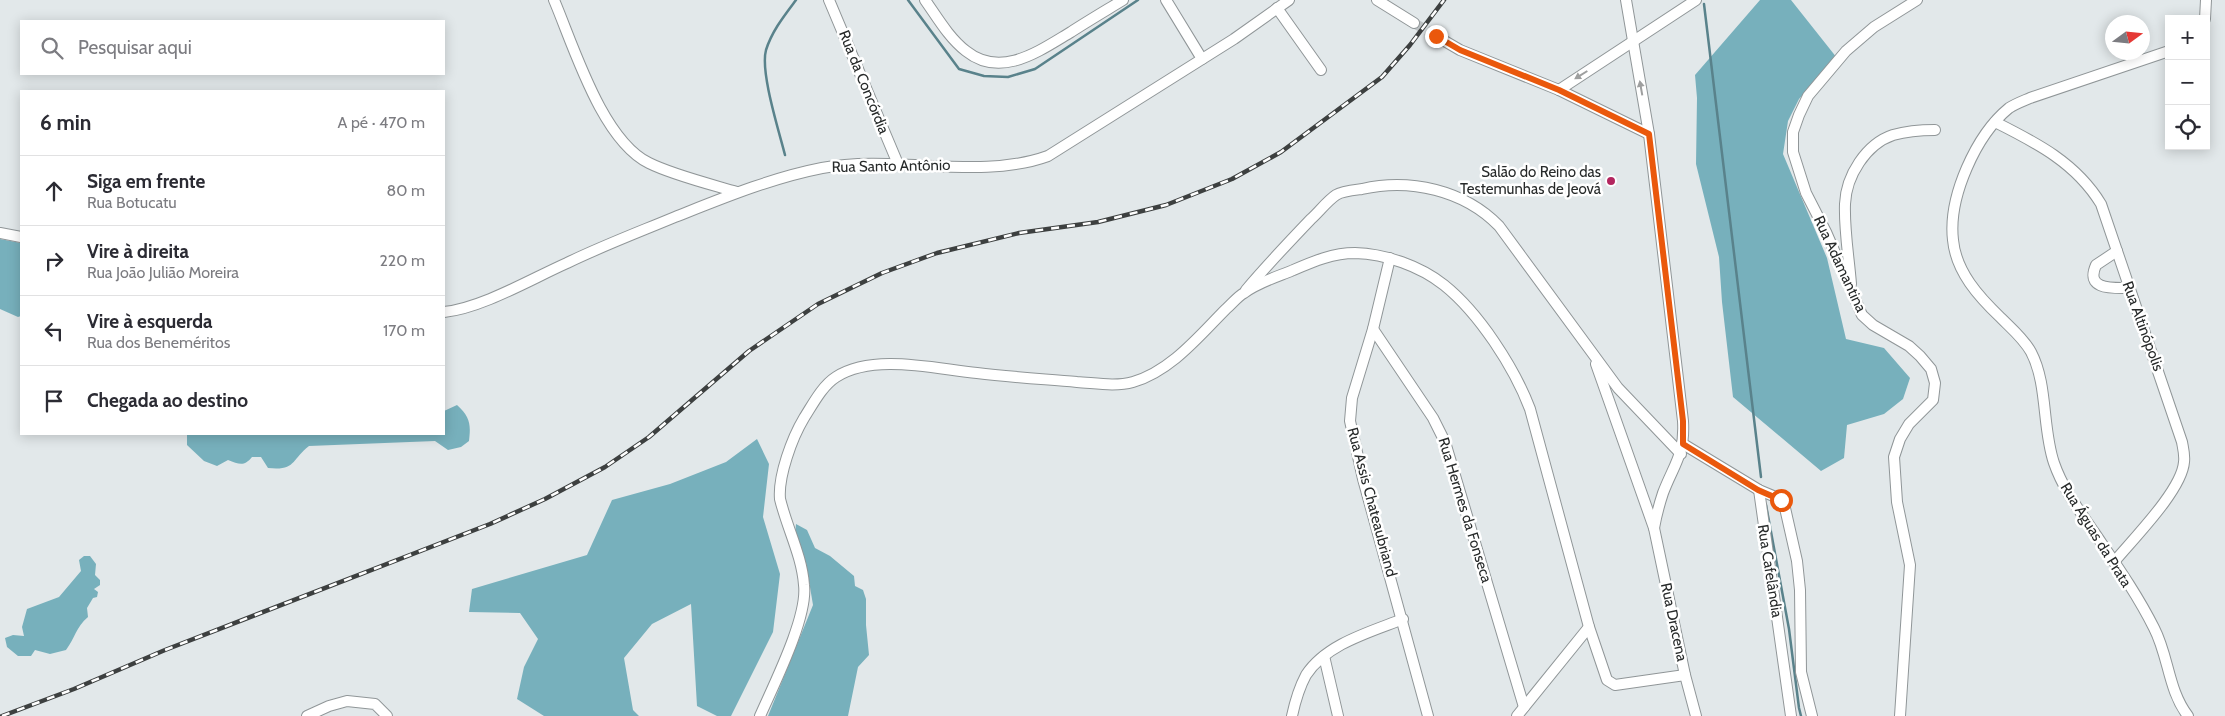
<!DOCTYPE html>
<html lang="pt">
<meta charset="utf-8">
<style>
:root{--surface:#fff;--page:#f2f2f3;--text:#2b2b33;--muted:#7c7c81;--line:#e1e1e2}
body{margin:0;font-family:Cabin,sans-serif;background:var(--page);color:var(--text)}
.controls{position:absolute;right:15px;top:15px;display:grid;overflow:hidden;border-radius:0px;box-shadow:0 2px 12px #0003}
.controls button{width:45px;height:45px;display:grid;place-items:center;padding:0;border:0;border-bottom:1px solid var(--line);background:var(--surface);color:var(--text);font:25px sans-serif}
.compass{position:absolute;left:2105px;top:15px;width:45px;height:45px;border-radius:50%;background:var(--surface);box-shadow:0 2px 12px #0003;rotate:75deg}
.stop{position:absolute;width:15px;height:15px;margin:-11px;border:4px solid #ea580c;border-radius:50%;background:#fff}
.stop.end{background:#ea580c;border-color:#fff;box-shadow:0 1px 5px #0008}
.list{margin:0;padding:0;list-style:none}
h2{display:flex;justify-content:space-between;align-items:center;height:65px;margin:0;padding:0 20px;font-size:21px}
h2 small{font-size:16px;font-weight:400;color:var(--muted)}
.list li{display:grid;grid-template-columns:32px 1fr auto;gap:15px;align-items:center;box-sizing:border-box;height:70px;padding:0 20px;border-top:1px solid var(--line)}
.list b{display:block;font-size:19px;white-space:nowrap}
.list p{margin:0;font-size:16px;white-space:nowrap;color:var(--muted)}
.list em{font-size:16px;font-style:normal;color:var(--muted)}
.icon{flex:none;width:28px;height:28px;fill:none;stroke:currentColor;stroke-width:2;stroke-linecap:round;stroke-linejoin:round}
.map{position:relative;flex:none;width:2225px;height:716px;overflow:hidden}
.search{position:absolute;background:var(--surface);box-shadow:0 2px 12px #0003;left:20px;top:20px;width:425px;height:55px;display:flex;align-items:center;gap:12px;box-sizing:border-box;padding:0 18px;border-radius:0px;color:var(--muted);font-size:19px}
.panel{position:absolute;background:var(--surface);box-shadow:0 2px 12px #0003;left:20px;top:90px;width:425px;height:345px;border-radius:0px}
.map>svg:first-child{display:block}
.forest{fill:#77b0bc}
.lines{fill:none;stroke-linecap:round;stroke-linejoin:round}
.stream{stroke:#59828b;stroke-width:2.5}
.minor-tunnel{stroke:#bdc2c4;stroke-width:10;stroke-dasharray:10 5;stroke-linecap:butt}
.minor-casing{stroke:#909698;stroke-width:12}
.minor{stroke:#fff;stroke-width:10}
.rail-casing{stroke:#3d4040;stroke-width:4.5}
.rail{stroke:#fff;stroke-width:2.5;stroke-dasharray:8;stroke-linecap:butt}
.oneway{fill:#9e9f9f}
.route{stroke:#ea580c;stroke-width:6}
.poi-dot{fill:#b3265f;stroke:#fff;stroke-width:2}
.labels{text-anchor:middle;dominant-baseline:central;stroke-width:5;stroke-linejoin:round;paint-order:stroke}
.street-label{font-size:15px;fill:#272a2a;stroke:#fff}
.poi-label{font-size:15px;fill:#272a2a;stroke:#fff;text-anchor:end}
</style>
<div class="map">
<svg width="2225" height="716" viewBox="0 0 2225 716">
<rect width="100%" height="100%" fill="#e2e8ea"/>
<g class="forest">
<path d="M1760,0H1791L1837,58L1799,99L1788,121L1783,154L1827,258L1846,339L1884,348L1910,378L1903,399L1884,414L1847,425L1844,458L1821,471L1733,397L1722,302L1719,257L1696,164L1697,98L1695,75Z"/>
<path d="M0,239L21,243V316L18,317L0,309Z"/>
<path d="M457,405C470,417 471,424 469,441L461,447L448,450L435,441L309,446C291,460 296,471 268,468L261,457H252C244,467 239,464 228,460L217,466L204,461L187,445V434H444V411Z"/>
<path d="M757,439L769,464L763,517L780,574L773,632L731,716H717L697,706L691,604L652,624L624,658L633,710L639,716H544L517,699L524,667L538,639L520,613L469,612L472,589L587,555L612,500L670,484L726,462Z"/>
<path d="M796,524L807,530L815,548L830,556L854,576L855,586L863,590L866,599V625L869,655L858,667L848,716H768L813,605L806,563L795,535Z"/>
<path d="M84,556H90L96,564L95,575L100,580V585L94,589L98,592L97,597L93,598L87,608L88,617C76,627 75,638 66,650L50,654L35,650L31,656H18L7,647L5,638L13,635L24,636L22,627L27,609L59,597L81,571L79,560Z"/>
</g>
<g class="lines">
<g class="stream">
<path d="M908,0L959,69L984,76L1008,77L1035,69L1138,0"/>
<path d="M1704,4L1761,477"/>
<path d="M785,155C779,131 760,72 766,50C772,31 784,16 796,0"/>
<path d="M1766,505L1789,629L1799,708L1801,716"/>
</g>
<path class="minor-tunnel" d="M1414,23L1436,36"/>
<g class="minor-casing">
<g id="minor">
<path d="M554,0C574,47 602,140 649,163C673,175 710,184 737,192"/>
<path d="M829,0L898,164"/>
<path d="M925,0C937,17 949,38 966,51C1001,79 1039,51 1071,32C1088,21 1105,11 1123,0"/>
<path d="M1166,0L1202,59"/>
<path d="M1377,0L1414,23"/>
<path d="M1626,0L1649,134L1683,421C1685,455 1674,464 1663,493C1659,505 1656,517 1654,528"/>
<path d="M1277,8L1321,70"/>
<path d="M2205,19L2206,0"/>
<path d="M1436,36L1460,50L1559,90L1649,134"/>
<path d="M2169,51L2030,98C2023,101 2015,104 2009,108C1976,135 1948,197 1953,240C1956,272 1979,297 2001,318C2012,329 2024,339 2031,352C2048,384 2042,428 2054,463C2063,489 2079,510 2094,532C2115,563 2137,594 2154,628C2169,657 2168,690 2188,716"/>
<path d="M1559,90L1696,0"/>
<path d="M1995,122C2037,143 2076,163 2101,204L2182,442C2183,448 2185,455 2184,462C2182,490 2133,539 2114,562"/>
<path d="M0,233L21,237"/>
<path d="M2117,251L2096,265C2085,290 2112,288 2128,288"/>
<path d="M1390,258L1373,329L1352,398L1350,421L1363,479L1428,716"/>
<path d="M1851,284C1849,258 1844,230 1845,204C1846,176 1866,144 1893,135C1907,131 1920,130 1935,130"/>
<path d="M1246,290C1267,265 1289,242 1311,219C1319,212 1327,201 1336,195C1342,191 1354,190 1362,189C1410,178 1464,190 1499,226L1618,388L1681,454"/>
<path d="M444,312C482,308 531,279 567,263C602,246 639,232 675,217C723,198 771,178 822,168C895,154 979,181 1048,156L1234,39L1289,0"/>
<path d="M1373,329L1433,418L1445,442L1524,707"/>
<path d="M1596,364L1654,528L1685,675L1696,716"/>
<path d="M1683,444L1759,490L1778,498L1785,508L1797,561L1800,590L1801,672L1812,716"/>
<path d="M1759,490L1791,716"/>
<path d="M1324,656L1338,716"/>
<path d="M307,716L329,706L347,701L375,704L387,716"/>
<path d="M760,716C774,684 808,617 804,585C802,556 787,528 780,499C778,476 792,438 804,418C813,404 822,386 836,377C874,353 935,369 977,373C1010,377 1043,379 1077,382C1095,383 1115,387 1133,382C1171,371 1199,336 1226,309C1232,304 1237,297 1244,293C1257,283 1276,277 1291,271C1312,262 1332,253 1355,253C1386,254 1420,266 1444,285C1479,313 1514,367 1530,409L1589,627L1607,680L1615,685L1685,675"/>
<path d="M1292,716C1295,702 1299,688 1306,675C1326,644 1370,632 1403,619"/>
<path d="M1517,716L1589,627"/>
<path d="M1900,716L1910,565L1897,502L1894,457L1900,439L1909,424L1933,400L1935,383L1931,369L1920,356L1909,346L1873,325L1862,315L1826,232L1806,193L1793,152V132L1799,115L1808,96L1846,51L1874,27L1917,0"/>
</g>
</g>
<use href="#minor" class="minor"/>
<g class="rail-casing">
<path id="rail" d="M2,716L74,689L165,650L490,524L545,499L605,467L649,437L749,351L818,304L882,273L937,253L1019,233L1098,222L1166,205L1232,179L1281,152L1382,77L1410,45L1444,0"/>
</g>
<use href="#rail" class="rail"/>
</g>
<defs><path id="oneway-solid" d="M-6-.8H1V-3.2L6.5 0L1 3.2V.8H-6Z" transform="scale(1.25)"/></defs>
<g class="oneway">
<use href="#oneway-solid" transform="translate(1581 75) rotate(148)"/>
<use href="#oneway-solid" transform="translate(1641 88) rotate(-100)"/>
</g>
<g class="lines">
<path class="route" d="M1436,36L1460,50L1559,90L1649,134L1683,421V444L1758,490L1781,500"/>
</g>
<circle class="poi-dot" cx="1611" cy="181" r="5"/>
<g class="labels">
<g class="street-label">
<text transform="translate(864 82) rotate(68)">Rua da Concórdia</text>
<text transform="translate(891 166) rotate(-1)">Rua Santo Antônio</text>
<text transform="translate(1840 264) rotate(65)">Rua Adamantina</text>
<text transform="translate(2143 326) rotate(70)">Rua Altinópolis</text>
<text transform="translate(1372 502) rotate(75)">Rua Assis Chateaubriand</text>
<text transform="translate(1465 510) rotate(73)">Rua Hermes da Fonseca</text>
<text transform="translate(2096 535) rotate(58)">Rua Águas da Prata</text>
<text transform="translate(1770 571) rotate(81)">Rua Cafelândia</text>
<text transform="translate(1674 622) rotate(78)">Rua Dracena</text>
</g>
<g class="poi-label">
<text x="1601" y="172">Salão do Reino das<tspan x="1601" dy="17">Testemunhas de Jeová</tspan></text>
</g>
</g>
</svg>
<div class="controls">
<button>+</button>
<button>−</button>
<button><svg class="icon" aria-label="locate" viewBox="0 0 24 24"><circle cx="12" cy="12" r="6"/><path d="M12 2v4M12 18v4M2 12h4M18 12h4"/></svg></button>
</div>
<svg class="compass" viewBox="-18 -18 36 36"><path d="M0-13l5 13h-10z" fill="#e53935"/><path d="M0 13l5-13h-10z" fill="#7c7c81"/></svg>
<div class="stop" style="left:1781px;top:500px"></div>
<div class="stop end" style="left:1436px;top:36px"></div>
<div class="search"><svg class="icon" aria-label="search" viewBox="0 0 24 24"><circle cx="10" cy="10" r="6"/><path d="M15 15l6 6"/></svg>Pesquisar aqui</div>
<section class="panel">
<h2>6 min<small>A pé · 470 m</small></h2>
<ul class="list">
<li><svg class="icon" aria-label="ahead" viewBox="0 0 24 24"><path d="M12 20V5M6 11l6-6 6 6"/></svg><div><b>Siga em frente</b><p>Rua Botucatu</p></div><em>80 m</em></li>
<li><svg class="icon" aria-label="right" viewBox="0 0 24 24"><path d="M7 20v-9h11M14 6l5 5-5 5"/></svg><div><b>Vire à direita</b><p>Rua João Julião Moreira</p></div><em>220 m</em></li>
<li><svg class="icon" aria-label="left" viewBox="0 0 24 24"><path d="M17 20v-9H6M10 6l-5 5 5 5"/></svg><div><b>Vire à esquerda</b><p>Rua dos Beneméritos</p></div><em>170 m</em></li>
<li><svg class="icon" aria-label="arrive" viewBox="0 0 24 24"><path d="M6 21V4h12l-3 4 3 4H6"/></svg><div><b>Chegada ao destino</b></div></li>
</ul>
</section>
</div>
